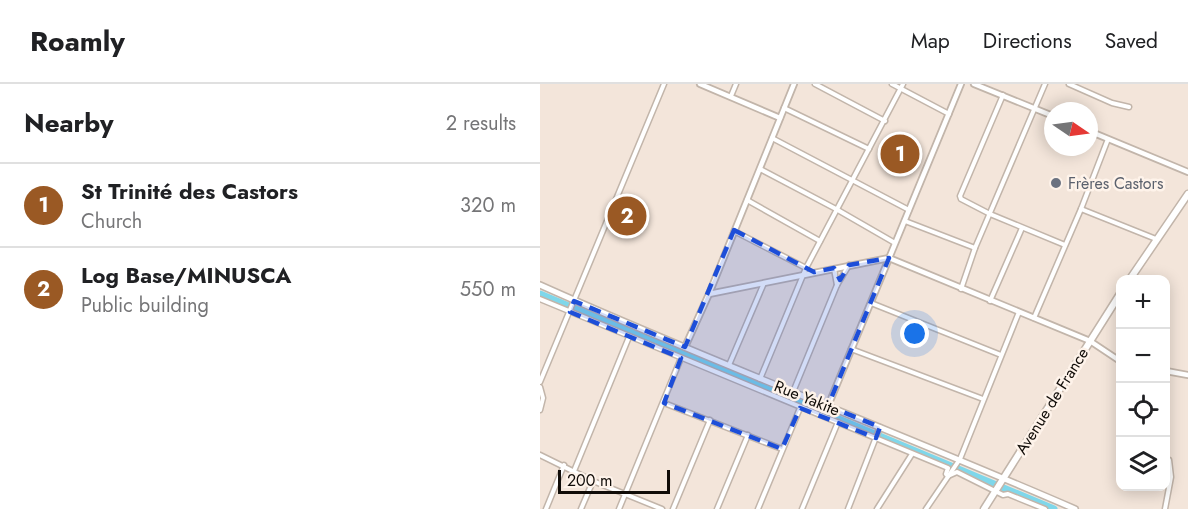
<!DOCTYPE html>
<meta charset="utf-8">
<style>
:root{--surface:#fff;--page:#f6f6f6;--text:#202124;--muted:#757577;--line:#e0e0e0;--accent:#9a5924}
body{margin:0;font-family:Jost,sans-serif;background:var(--page);color:var(--text)}
.controls{position:absolute;right:18px;bottom:18px;display:grid;overflow:hidden;border-radius:12px;box-shadow:0 3px 15px #0003}
.controls button{width:54px;height:54px;display:grid;place-items:center;padding:0;border:0;border-bottom:2px solid var(--line);background:var(--surface);color:var(--text);font:30px sans-serif}
.compass{position:absolute;left:504px;top:18px;width:54px;height:54px;border-radius:50%;background:var(--surface);box-shadow:0 3px 15px #0003;rotate:103deg}
.scale{position:absolute;left:18px;bottom:15px;width:112px;box-sizing:border-box;padding-left:6px;border:3px solid #100c08;border-top:0;font-size:16px;line-height:21px;white-space:nowrap;color:#100c08;-webkit-text-stroke:4px #fef3ea;paint-order:stroke}
.you{position:absolute;left:375px;top:250px;width:21px;height:21px;margin:-15px;border:4px solid #fff;border-radius:50%;background:#1a73e8;box-shadow:0 0 0 9px #1a73e833}
.badge{display:grid;place-items:center;width:39px;height:39px;border-radius:50%;background:var(--accent);color:#fff;font-size:20px;font-weight:700}
.pin{position:absolute;translate:-50% -50%;border:3px solid #fff;box-shadow:0 2px 6px #0006}
.list{margin:0;padding:0;list-style:none}
h2{display:flex;justify-content:space-between;align-items:center;height:78px;margin:0;padding:0 24px;font-size:26px}
h2 small{font-size:20px;font-weight:400;color:var(--muted)}
.list li{display:grid;grid-template-columns:39px 1fr auto;gap:18px;align-items:center;box-sizing:border-box;height:84px;padding:0 24px;border-top:2px solid var(--line)}
.list b{display:block;font-size:22px;white-space:nowrap}
.list p{margin:0;font-size:20px;white-space:nowrap;color:var(--muted)}
.list em{font-size:20px;font-style:normal;color:var(--muted)}
.icon{flex:none;width:33px;height:33px;fill:none;stroke:currentColor;stroke-width:2;stroke-linecap:round;stroke-linejoin:round}
.map{position:relative;flex:none;width:648px;height:425px;overflow:hidden}
header{display:flex;align-items:center;gap:36px;box-sizing:border-box;height:84px;padding:0 30px;background:var(--surface);border-bottom:2px solid var(--line)}
header strong{font-size:28px}
nav{display:flex;gap:33px;margin-inline-start:auto;font-size:21px}
main{display:flex}
aside{flex:1;background:var(--surface)}
.map>svg:first-child{display:block}
.lines{fill:none;stroke-linecap:round;stroke-linejoin:round}
.river{stroke:#7fd7ea;stroke-width:7}
.minor-casing{stroke:#c2b5aa;stroke-width:7}
.tertiary-casing{stroke:#c2b5aa;stroke-width:8}
.secondary-casing{stroke:#c2b5aa;stroke-width:8}
.primary-casing{stroke:#c2b5aa;stroke-width:9}
.minor{stroke:#fff;stroke-width:4}
.tertiary{stroke:#fff;stroke-width:4.5}
.secondary{stroke:#fff;stroke-width:5}
.primary{stroke:#fff;stroke-width:6}
.marked{fill:#1d4ed8;fill-opacity:0.2;stroke:#1d4ed8;stroke-width:4.5;stroke-dasharray:12 8;stroke-linejoin:round}
.worship-dot{fill:#6b7280;stroke:#fef3ea;stroke-width:2}
.labels{text-anchor:middle;dominant-baseline:central;stroke-width:5;stroke-linejoin:round;paint-order:stroke}
.worship-label{font-size:16px;fill:#5b616d;stroke:#fef3ea;text-anchor:start}
.street-label{font-size:16px;fill:#100c08;stroke:#fef3ea}
</style>
<header>
<strong>Roamly</strong>
<nav><a>Map</a><a>Directions</a><a>Saved</a></nav>
</header>
<main>
<aside>
<h2>Nearby<small>2 results</small></h2>
<ul class="list">
<li><span class="badge">1</span><div><b>St Trinité des Castors</b><p>Church</p></div><em>320 m</em></li>
<li><span class="badge">2</span><div><b>Log Base/MINUSCA</b><p>Public building</p></div><em>550 m</em></li>
</ul>
</aside>
<div class="map">
<svg width="648" height="425" viewBox="0 0 648 425">
<rect width="100%" height="100%" fill="#f3e5da"/>
<g class="lines">
<path class="river" d="M0,210L514,425"/>
<g class="minor-casing">
<g id="minor">
<path d="M275,0L345,37"/>
<path d="M352,0L409,30"/>
<path d="M529,0L572,19L589,23"/>
<path d="M463,11L420,112L421,115L450,130L525,161"/>
<path d="M191,12L196,0"/>
<path d="M244,24L329,65"/>
<path d="M232,54L369,126"/>
<path d="M220,85L296,125L355,159"/>
<path d="M207,116L280,157"/>
<path d="M541,125L616,155"/>
<path d="M365,137L435,164"/>
<path d="M194,147L266,184"/>
<path d="M294,185L297,201"/>
<path d="M421,205L435,164L505,0"/>
<path d="M0,215L408,384L406,390L408,392L417,388L463,411L468,410L505,425"/>
<path d="M450,217L482,144"/>
<path d="M331,219L461,271"/>
<path d="M494,234L541,125L568,55"/>
<path d="M311,265L443,315"/>
<path d="M189,281L224,199"/>
<path d="M220,295L266,184L363,0"/>
<path d="M0,298L124,0"/>
<path d="M0,303L3,314L0,326"/>
<path d="M253,308L297,201L309,181"/>
<path d="M124,319L242,365"/>
<path d="M0,371L53,397L122,425"/>
<path d="M34,387L89,253"/>
<path d="M6,425L24,381"/>
<path d="M41,425L53,397"/>
<path d="M79,425L141,274"/>
<path d="M133,425L170,336"/>
<path d="M177,425L208,351"/>
<path d="M218,425L260,324"/>
<path d="M262,425L298,338"/>
<path d="M308,425L340,343"/>
<path d="M337,425L372,370"/>
<path d="M386,425L420,375L479,228"/>
<path d="M625,425L631,393L629,376"/>
</g>
</g>
<g class="tertiary-casing">
<g id="tertiary">
<path d="M160,0L240,34"/>
<path d="M434,0L513,32"/>
<path d="M549,47L648,88"/>
<path d="M169,210L349,174L550,257L580,277"/>
<path d="M145,263L169,210L254,0"/>
<path d="M626,287L648,291"/>
<path d="M288,322L421,0"/>
</g>
</g>
<g class="secondary-casing">
<path id="secondary" d="M0,201C176,280 358,348 535,425"/>
</g>
<g class="primary-casing">
<g id="primary">
<path d="M590,195L648,110"/>
<path d="M444,425L580,210"/>
</g>
</g>
<use href="#minor" class="minor"/>
<use href="#tertiary" class="tertiary"/>
<use href="#secondary" class="secondary"/>
<use href="#primary" class="primary"/>
</g>
<path class="marked" d="M194,146L274,188L294,184L300,196L309,181L349,174L288,322L340,343L336,354L260,324L242,365L124,319L141,274L30,228L34,217L145,263Z"/>
<circle class="worship-dot" cx="516" cy="99" r="6"/>
<g class="labels">
<g class="worship-label">
<text x="528" y="99">Frères Castors</text>
</g>
<g class="street-label">
<text transform="translate(267 314) rotate(22)">Rue Yakite</text>
<text transform="translate(512 317) rotate(-58)">Avenue de France</text>
</g>
</g>
</svg>
<div class="controls">
<button>+</button>
<button>−</button>
<button><svg class="icon" aria-label="locate" viewBox="0 0 24 24"><circle cx="12" cy="12" r="6"/><path d="M12 2v4M12 18v4M2 12h4M18 12h4"/></svg></button>
<button><svg class="icon" aria-label="layers" viewBox="0 0 24 24"><path d="M12 4l9 5-9 5-9-5zM3 14l9 5 9-5"/></svg></button>
</div>
<svg class="compass" viewBox="-18 -18 36 36"><path d="M0-13l5 13h-10z" fill="#e53935"/><path d="M0 13l5-13h-10z" fill="#757577"/></svg>
<div class="scale">200 m</div>
<div class="you"></div>
<div class="pin badge" style="left:360px;top:70px">1</div>
<div class="pin badge" style="left:87px;top:132px">2</div>
</div>
</main>
